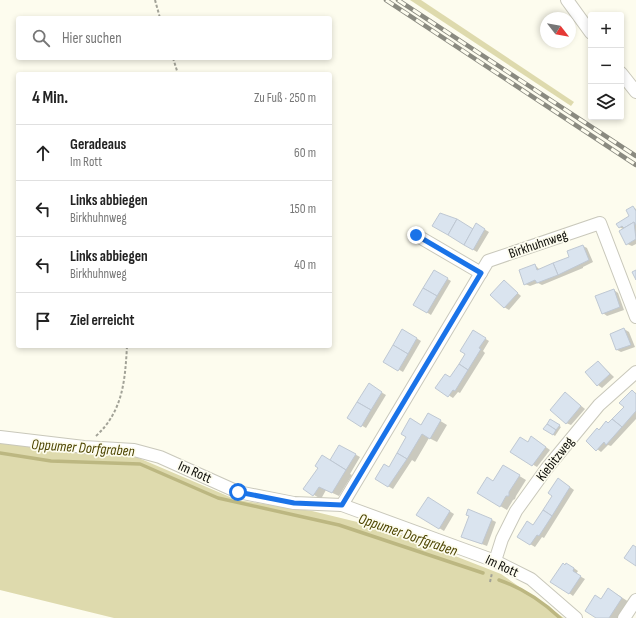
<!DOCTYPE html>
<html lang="de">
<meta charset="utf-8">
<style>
:root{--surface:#fff;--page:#f6f6f6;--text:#222;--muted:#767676;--line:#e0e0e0}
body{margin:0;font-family:"Sofia Sans Condensed",sans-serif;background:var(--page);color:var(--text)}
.controls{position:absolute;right:12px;top:12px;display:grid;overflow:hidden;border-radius:4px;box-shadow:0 2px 6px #0003}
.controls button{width:36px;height:36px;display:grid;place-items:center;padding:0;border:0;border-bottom:1px solid var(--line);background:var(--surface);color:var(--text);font:20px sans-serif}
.compass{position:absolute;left:540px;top:12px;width:36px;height:36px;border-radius:50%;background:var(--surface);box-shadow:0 2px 6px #0003;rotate:121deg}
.stop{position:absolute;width:12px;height:12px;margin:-9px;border:3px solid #1a73e8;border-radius:50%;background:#fff}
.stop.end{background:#1a73e8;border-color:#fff;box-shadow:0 1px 4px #0008}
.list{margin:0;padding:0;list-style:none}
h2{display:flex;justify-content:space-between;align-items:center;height:52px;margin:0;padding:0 16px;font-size:17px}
h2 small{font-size:13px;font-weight:400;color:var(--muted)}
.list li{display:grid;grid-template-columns:26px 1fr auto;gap:12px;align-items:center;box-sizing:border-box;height:56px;padding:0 16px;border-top:1px solid var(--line)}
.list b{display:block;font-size:15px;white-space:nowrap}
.list p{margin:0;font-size:13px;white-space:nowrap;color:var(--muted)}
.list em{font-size:13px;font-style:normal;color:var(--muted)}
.icon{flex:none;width:22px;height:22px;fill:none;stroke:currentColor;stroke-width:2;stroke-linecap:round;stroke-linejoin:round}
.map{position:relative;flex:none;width:636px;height:618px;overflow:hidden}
.search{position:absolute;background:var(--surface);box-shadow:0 2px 6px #0003;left:16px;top:16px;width:316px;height:44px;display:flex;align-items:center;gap:10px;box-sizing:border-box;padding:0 14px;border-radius:4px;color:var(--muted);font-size:15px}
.panel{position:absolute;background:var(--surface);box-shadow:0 2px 6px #0003;left:16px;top:72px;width:316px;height:276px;border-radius:4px}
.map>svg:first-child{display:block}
.green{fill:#dedaad}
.shadow{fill:#0003}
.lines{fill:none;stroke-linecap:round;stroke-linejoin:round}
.stream{stroke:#bcb781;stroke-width:3.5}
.building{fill:#dae4ef;stroke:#bfc8d3}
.minor-casing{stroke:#c9c8bb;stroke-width:14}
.path{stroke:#a2a297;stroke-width:2;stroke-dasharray:3 2;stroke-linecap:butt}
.minor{stroke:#fff;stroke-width:12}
.rail-casing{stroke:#8a8a80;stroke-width:4.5}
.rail{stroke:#fdfcee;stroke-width:3;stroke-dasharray:9;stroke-linecap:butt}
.route{stroke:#1a73e8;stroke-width:5}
.labels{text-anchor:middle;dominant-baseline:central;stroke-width:3.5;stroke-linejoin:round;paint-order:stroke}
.street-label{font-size:14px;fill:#0c0c07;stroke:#fdfcee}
.water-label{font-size:15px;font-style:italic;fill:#4d4500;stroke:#fdfcee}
</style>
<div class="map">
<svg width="636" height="618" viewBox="0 0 636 618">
<rect width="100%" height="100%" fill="#fdfcee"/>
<g class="green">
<path d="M410,0H421L574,102L571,106Z"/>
<path d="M0,442L134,456L237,500L312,511L386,529L501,574L564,618H114L0,590Z"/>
</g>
<g class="shadow">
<path d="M633,207L636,209V244L632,246L627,244L623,229L619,227L631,216Z"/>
<path d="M449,216L474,230L477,225L489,232L477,252L434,226Z"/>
<path d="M583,246L587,248L593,262L583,267V268L542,285L538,283L530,286L525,284L535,265L540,270L571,257Z"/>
<path d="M434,271L451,281L431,315L414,304Z"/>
<path d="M504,281L521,296L509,310L504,307Z"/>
<path d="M614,290L618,293L624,310L607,316L603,313Z"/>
<path d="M624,329L629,332L635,347L621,352L617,350Z"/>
<path d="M403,330L421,341L403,372L384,361Z"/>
<path d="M473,331L489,341L483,351L485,353L460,393L458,392L453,398L437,388L451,378L466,354Z"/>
<path d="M598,362L614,377L602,388L598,385Z"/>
<path d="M369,385L386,395L366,428L349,418Z"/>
<path d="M632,391L636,393V419L611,446L608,445L601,452L587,441L607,422L609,424L625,407Z"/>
<path d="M565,393L585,409L571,425L566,423Z"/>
<path d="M429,414L447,425L437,442L429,438L415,462L412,460L393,489L376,479L389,468Z"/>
<path d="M550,420L561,427L555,436L545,429Z"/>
<path d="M536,440L550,450L537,467L512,452Z"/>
<path d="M340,446L360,457L350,474L352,475L339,496L326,490L321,499L304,489L330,461Z"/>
<path d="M503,466L526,480L516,496L515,499L513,500L507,510L478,493L494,482Z"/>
<path d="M563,482L574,490L544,538L542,537L535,547L530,544L533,526Z"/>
<path d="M428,498L454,514L444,531L418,515Z"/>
<path d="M492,520L496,522L487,546L463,537Z"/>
<path d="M571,566L578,571L576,574L585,579L573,596L569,593Z"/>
<path d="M615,593L629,602L618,618H598L601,600Z"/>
</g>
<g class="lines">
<g class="stream">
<path d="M0,453L51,461L140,464L218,498L339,525L483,573"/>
<path d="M499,580C522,588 542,601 560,618"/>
</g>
</g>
<g class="building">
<path d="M633,206L636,211V225L634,222L624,228L622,226L619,228L616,224L629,216L626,210Z"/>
<path d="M440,213L457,219L448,235L432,226Z"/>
<path d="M457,219L473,229L464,245L448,235Z"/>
<path d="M634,222L636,239L626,245L619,231Z"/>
<path d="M476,223L485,229L473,250L464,245Z"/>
<path d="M583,245L589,260L558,275L553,263L569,257L567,251Z"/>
<path d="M553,263L558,275L537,283L535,280L524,285L519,270L535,264L537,270Z"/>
<path d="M434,270L448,278L437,296L423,288Z"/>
<path d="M636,270V280L632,272Z"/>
<path d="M504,280L518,293L504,308L490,295Z"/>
<path d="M423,288L437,296L427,313L413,305Z"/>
<path d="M614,289L620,307L602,314L595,296Z"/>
<path d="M624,328L631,345L616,350L610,334Z"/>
<path d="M402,329L417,338L408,354L393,345Z"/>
<path d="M473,330L486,338L479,348L481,349L468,370L459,364L465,354L460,351Z"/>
<path d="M393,345L408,354L398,371L383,362Z"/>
<path d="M598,361L610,374L597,386L585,372Z"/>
<path d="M459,364L468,370L455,391L453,390L448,397L435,388L445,374L450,377Z"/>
<path d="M369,383L382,392L371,410L357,402Z"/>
<path d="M632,390L636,394V411L622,427L612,419L624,407L619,403Z"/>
<path d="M565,392L581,406L566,424L550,410Z"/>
<path d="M357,402L371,410L361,427L347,418Z"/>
<path d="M428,413L441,420L430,439L422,434L407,459L397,453L406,437L401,434L410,418L421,425Z"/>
<path d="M550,419L560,425L556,430L547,424Z"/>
<path d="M612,419L622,427L606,445L604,442L596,451L586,441L597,428L599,430L606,421L608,423Z"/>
<path d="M547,424L556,430L553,435L543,429Z"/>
<path d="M531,436L546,447L532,466L510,452L520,437L528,442Z"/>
<path d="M339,445L356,454L346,470L330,460Z"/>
<path d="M397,453L407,459L388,487L375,479L384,464L389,467Z"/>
<path d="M322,455L346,470L332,493L319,487L313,496L303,489L318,468L315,466Z"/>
<path d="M503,465L520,475L509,492V496H506L500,507L477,493L487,477L493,481Z"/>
<path d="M558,478L570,487L552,516L543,510L552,496L548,493Z"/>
<path d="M428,497L450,511L439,529L416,515Z"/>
<path d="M468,509L492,519L482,544L461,537L469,516L466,515Z"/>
<path d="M543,510L552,516L539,536L537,535L530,545L517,537L527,521L533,525Z"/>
<path d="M633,545L636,547V566L624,558Z"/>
<path d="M563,563L565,565L566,563L574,568L573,571L581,576L569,594L550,582Z"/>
<path d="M608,588L622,598L609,618H596L585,611L595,595L601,599Z"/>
</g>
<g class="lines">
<g class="minor-casing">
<g id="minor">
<path d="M567,0L591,33"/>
<path d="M621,73L636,92"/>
<path d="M416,235L481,273"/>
<path d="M0,437L84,447L134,450L160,457L238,492L294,503L342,505L495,561L531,579L576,618"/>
<path d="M342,505L488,261L600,223L636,317"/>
<path d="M495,561L502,539L516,511L547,468L599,405L636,372"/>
<path d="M624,618L636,600"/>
</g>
</g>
<g class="path">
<path d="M155,0L160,18"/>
<path d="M173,58L178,74"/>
<path d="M96,436C123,411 125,381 127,346"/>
<path d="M490,582L492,573"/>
</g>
<use href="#minor" class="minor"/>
<g class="rail-casing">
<g id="rail">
<path d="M386,0L636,165"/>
<path d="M398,0L636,156"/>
</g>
</g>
<use href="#rail" class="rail"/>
</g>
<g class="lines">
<path class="route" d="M238,492L294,503L342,505L481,273L416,235"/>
</g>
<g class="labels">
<g class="street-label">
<text transform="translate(538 244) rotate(-19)">Birkhuhnweg</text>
<text transform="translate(555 459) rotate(-52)">Kiebitzweg</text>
<text transform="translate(195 472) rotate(24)">Im Rott</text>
<text transform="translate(502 566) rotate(25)">Im Rott</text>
</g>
<g class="water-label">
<text transform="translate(83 448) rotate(4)">Oppumer Dorfgraben</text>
<text transform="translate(408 535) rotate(19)">Oppumer Dorfgraben</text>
</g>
</g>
</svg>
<div class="controls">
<button>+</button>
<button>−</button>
<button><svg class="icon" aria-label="layers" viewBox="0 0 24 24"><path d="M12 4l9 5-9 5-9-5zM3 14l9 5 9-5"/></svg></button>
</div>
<svg class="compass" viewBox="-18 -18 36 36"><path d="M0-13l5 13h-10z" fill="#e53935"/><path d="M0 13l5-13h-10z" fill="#767676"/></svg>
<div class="stop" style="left:238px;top:492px"></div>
<div class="stop end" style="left:416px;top:235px"></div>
<div class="search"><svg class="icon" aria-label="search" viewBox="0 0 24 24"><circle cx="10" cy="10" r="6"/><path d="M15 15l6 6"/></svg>Hier suchen</div>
<section class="panel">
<h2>4 Min.<small>Zu Fuß · 250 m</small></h2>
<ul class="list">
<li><svg class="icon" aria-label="ahead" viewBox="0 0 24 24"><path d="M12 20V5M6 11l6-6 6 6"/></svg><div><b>Geradeaus</b><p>Im Rott</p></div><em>60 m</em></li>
<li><svg class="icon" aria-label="left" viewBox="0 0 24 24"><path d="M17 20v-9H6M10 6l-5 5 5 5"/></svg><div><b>Links abbiegen</b><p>Birkhuhnweg</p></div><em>150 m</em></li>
<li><svg class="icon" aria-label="left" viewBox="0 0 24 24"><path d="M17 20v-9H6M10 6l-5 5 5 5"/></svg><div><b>Links abbiegen</b><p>Birkhuhnweg</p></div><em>40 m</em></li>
<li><svg class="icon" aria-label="arrive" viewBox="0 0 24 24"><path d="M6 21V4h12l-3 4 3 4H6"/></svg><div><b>Ziel erreicht</b></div></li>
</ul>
</section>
</div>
